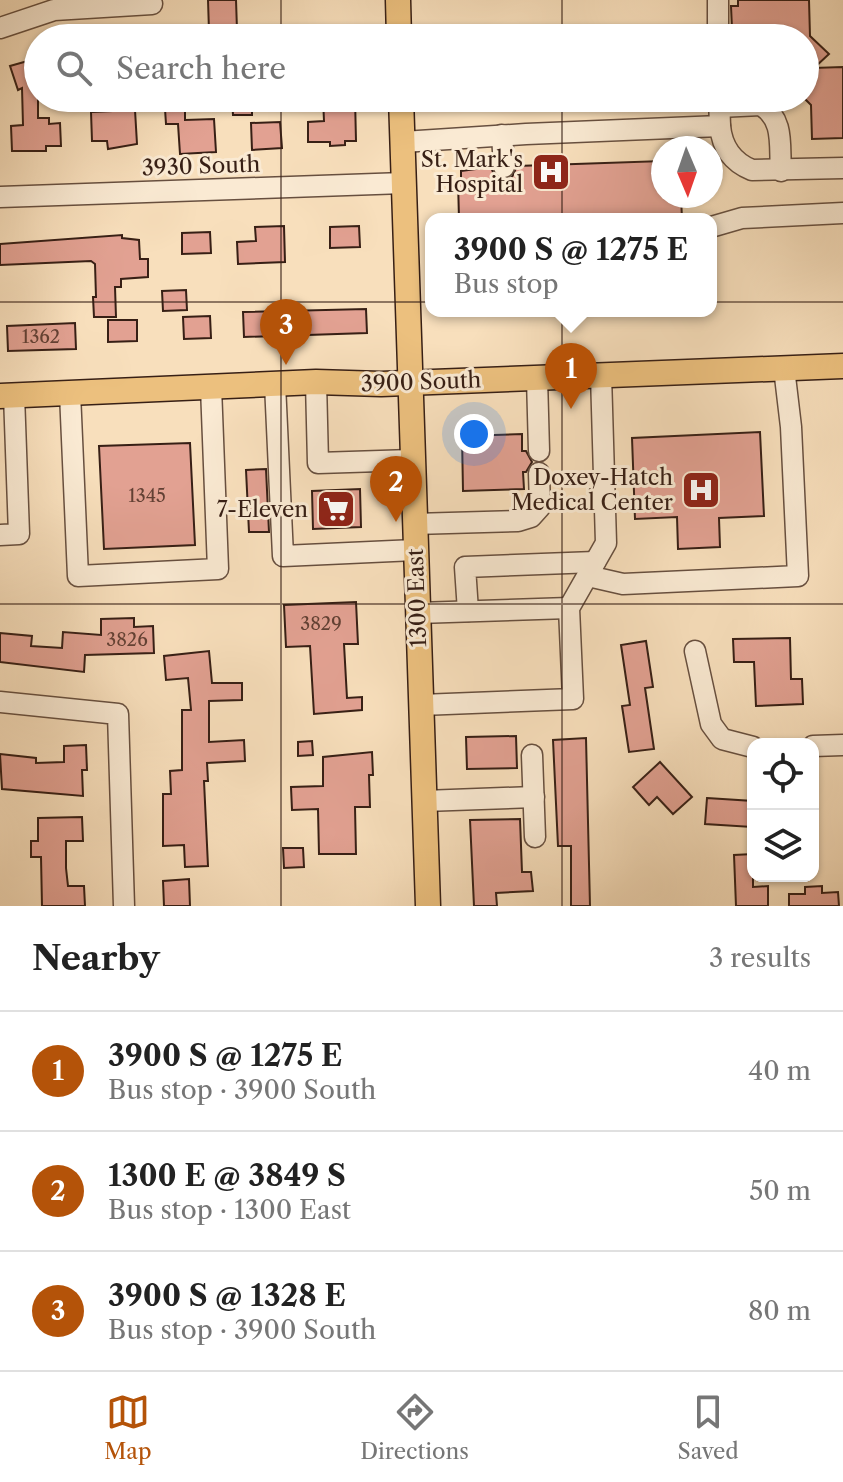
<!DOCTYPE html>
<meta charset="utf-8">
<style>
:root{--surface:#fff;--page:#f2f2f2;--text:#222;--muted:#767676;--line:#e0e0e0;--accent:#b45309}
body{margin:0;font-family:"Libre Caslon Text",serif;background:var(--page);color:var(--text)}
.controls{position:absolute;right:24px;bottom:24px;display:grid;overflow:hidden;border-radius:16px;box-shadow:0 2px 6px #0004}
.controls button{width:72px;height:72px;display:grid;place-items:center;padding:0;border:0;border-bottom:2px solid var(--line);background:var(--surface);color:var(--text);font:40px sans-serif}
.compass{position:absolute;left:651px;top:136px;width:72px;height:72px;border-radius:50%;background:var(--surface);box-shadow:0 2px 6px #0004;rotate:178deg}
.you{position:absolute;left:474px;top:434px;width:28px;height:28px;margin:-20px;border:6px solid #fff;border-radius:50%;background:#1a73e8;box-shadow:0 0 0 12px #1a73e833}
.badge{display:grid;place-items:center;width:52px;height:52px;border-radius:50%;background:var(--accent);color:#fff;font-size:26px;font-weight:700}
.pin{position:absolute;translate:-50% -66px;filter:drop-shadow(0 2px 4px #0008)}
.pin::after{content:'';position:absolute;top:42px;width:28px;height:24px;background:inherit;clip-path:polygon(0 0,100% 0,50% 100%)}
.popup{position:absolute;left:425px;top:213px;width:292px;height:104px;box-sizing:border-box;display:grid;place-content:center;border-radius:16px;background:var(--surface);filter:drop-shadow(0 2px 6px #0005);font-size:26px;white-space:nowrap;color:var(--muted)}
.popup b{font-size:30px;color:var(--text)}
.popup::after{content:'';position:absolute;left:50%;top:100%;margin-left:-16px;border:16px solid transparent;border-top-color:var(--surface)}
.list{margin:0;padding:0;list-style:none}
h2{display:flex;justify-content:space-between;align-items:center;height:104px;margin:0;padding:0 32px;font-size:34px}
h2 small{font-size:26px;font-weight:400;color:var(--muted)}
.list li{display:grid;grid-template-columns:52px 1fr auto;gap:24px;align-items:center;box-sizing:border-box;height:120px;padding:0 32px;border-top:2px solid var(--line)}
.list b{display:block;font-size:30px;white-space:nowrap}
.list p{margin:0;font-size:26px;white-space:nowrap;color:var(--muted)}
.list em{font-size:26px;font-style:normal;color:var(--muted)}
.icon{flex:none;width:44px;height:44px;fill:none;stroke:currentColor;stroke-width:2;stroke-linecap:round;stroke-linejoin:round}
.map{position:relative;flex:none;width:843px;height:906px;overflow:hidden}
.search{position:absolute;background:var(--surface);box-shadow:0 2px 6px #0004;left:24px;right:24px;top:24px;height:88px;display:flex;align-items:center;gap:20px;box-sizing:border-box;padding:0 28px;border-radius:44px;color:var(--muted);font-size:30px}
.sheet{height:464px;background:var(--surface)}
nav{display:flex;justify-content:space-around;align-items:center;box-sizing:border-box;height:112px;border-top:2px solid var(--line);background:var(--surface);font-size:22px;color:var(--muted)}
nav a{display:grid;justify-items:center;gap:4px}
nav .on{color:var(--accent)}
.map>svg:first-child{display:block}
.building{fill:#e2a192;stroke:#371f15;stroke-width:2}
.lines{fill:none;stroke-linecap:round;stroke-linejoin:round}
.minor-casing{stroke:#674f3f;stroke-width:23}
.major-casing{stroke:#371f15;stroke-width:27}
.minor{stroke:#faead3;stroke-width:20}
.major{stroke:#ecc07e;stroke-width:24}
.grid{fill:none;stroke:#371f15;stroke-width:2;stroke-opacity:0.55}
.labels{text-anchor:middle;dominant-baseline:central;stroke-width:6;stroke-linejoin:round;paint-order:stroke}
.number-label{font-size:18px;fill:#624034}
.poi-label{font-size:22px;fill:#371f15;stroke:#faead3;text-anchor:end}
.street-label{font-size:22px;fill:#371f15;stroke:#faead3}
</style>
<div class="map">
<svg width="843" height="906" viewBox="0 0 843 906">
<rect width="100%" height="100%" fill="#f8dfbc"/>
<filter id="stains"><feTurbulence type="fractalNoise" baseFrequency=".0025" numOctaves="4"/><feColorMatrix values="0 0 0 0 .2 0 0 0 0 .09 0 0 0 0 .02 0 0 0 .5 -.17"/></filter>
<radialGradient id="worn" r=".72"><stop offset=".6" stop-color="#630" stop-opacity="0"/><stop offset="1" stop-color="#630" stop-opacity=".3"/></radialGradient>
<g class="building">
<path d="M208,0H236L237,30L209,31Z"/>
<path d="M738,0H809L810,36L829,54L814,68L843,67V138L812,139L811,105L805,99V38H739V29H732L731,6H738Z"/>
<path d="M38,58V118H49V124L60,123L61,146H46V151H12L11,126L23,125L22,88L18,90L10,66Z"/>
<path d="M232,98H252V115H233Z"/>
<path d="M323,98H355L356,141H345V145L330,146V142H308V122L324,121Z"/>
<path d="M185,108V120L214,119L216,152L180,154L178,124H166L165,109Z"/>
<path d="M135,110L137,144L108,149L107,141H92L91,112Z"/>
<path d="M280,122L282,148L252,150L251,123Z"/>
<path d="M663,161V196H681L682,219H459L458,181H461V171L491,167L494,175L504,180L512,177L517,166Z"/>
<path d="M284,226L285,262L238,264L237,242L256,241L255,227Z"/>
<path d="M359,226L360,247L330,248V227Z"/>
<path d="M210,232L211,253L182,254V233Z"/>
<path d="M122,235V238L139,240L140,259H148V277L121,279V287H115L116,317H94L93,297H96L95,264L91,261L0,265V244Z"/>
<path d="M186,290L187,310L163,311L162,291Z"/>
<path d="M366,309L367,333L244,337L243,312Z"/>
<path d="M210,316L211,338L184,339L183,317Z"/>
<path d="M108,320H137V341L108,342Z"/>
<path d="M75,323L76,349L8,351L7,326Z"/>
<path d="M760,432L764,516L719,518L720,547L678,549L677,517L635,519L632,438Z"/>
<path d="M522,434V451H526L532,462L526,472H523L524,489L463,491L462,436Z"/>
<path d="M190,443L195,545L104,549L99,446Z"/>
<path d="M266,469L269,532H249L246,470Z"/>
<path d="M360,489L361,527L313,529L312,491Z"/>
<path d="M356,602L358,644H344L347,698L362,697V710L314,714L310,646L286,647L284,605Z"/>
<path d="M134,618V627L153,626L154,653L85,655L84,672L0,662V633L32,636L31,646L62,648L63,632L101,635V619Z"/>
<path d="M790,638L791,679H802L803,704L756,706L754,662H734L733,639Z"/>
<path d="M646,641L653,687L645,688L654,749L629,752L622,706L630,705L621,645Z"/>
<path d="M209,651L212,683H242V700L209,701V742L244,740L245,761L207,763L208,781H204L208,866L185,867L184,845L163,846V794H171L170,771L182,770V710H191L188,678L166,680L164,656Z"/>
<path d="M516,736L517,768L467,769L466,737Z"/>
<path d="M586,738L590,906H571V846H558L553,740Z"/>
<path d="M312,741L313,755L298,756V742Z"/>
<path d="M86,745L87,770H82L83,796L2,789L0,754L36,758V763L64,762V746Z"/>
<path d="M372,752L373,775H369L370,807H355L356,854H319L318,809L292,810L291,787L323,786V757Z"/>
<path d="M660,762L692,797L673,814L657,797L649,805L633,787Z"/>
<path d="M707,798L753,801L752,827L705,824Z"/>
<path d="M82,817L83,841H66V868L68,886H84L85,906H42L41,857H31V841H38V818Z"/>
<path d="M520,819L522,872H531L533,891L496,893L497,906H474L470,820Z"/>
<path d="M283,848H303L304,867L284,868Z"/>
<path d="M753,854V887L768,886V906H736L734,855Z"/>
<path d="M189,879L190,906H164L163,881Z"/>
<path d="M822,886V893L838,892L839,906H789V894H805V887Z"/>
</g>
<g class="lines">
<g class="minor-casing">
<g id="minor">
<path d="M718,0V38"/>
<path d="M0,28L54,10L152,4"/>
<path d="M719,107L761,105C785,120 779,146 781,171"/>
<path d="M720,126C722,147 732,162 752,170L843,168"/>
<path d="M502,135L504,167"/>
<path d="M403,142L526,134L720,126L719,98"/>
<path d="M0,197L404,183"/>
<path d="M711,227L742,218L843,213"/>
<path d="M537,378L539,451"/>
<path d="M316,382L318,463L412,460"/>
<path d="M275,384L283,556L415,550"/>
<path d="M70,393L78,576L218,569L211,387"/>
<path d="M414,524L518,521L531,517L540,507L539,473"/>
<path d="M0,535L19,534L14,395"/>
<path d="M588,576L623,584L798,576L791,427L784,368"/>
<path d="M468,611L465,567L595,562"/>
<path d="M418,613L569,608"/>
<path d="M695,651L711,724L722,739L753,747"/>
<path d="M0,702L118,714L124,906"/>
<path d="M421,705L573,699L569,608L606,543L601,375"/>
<path d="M813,746L843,745"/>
<path d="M532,755L535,837"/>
<path d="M424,801L534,797"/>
</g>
</g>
<g class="major-casing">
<g id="major">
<path d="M398,0L399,38"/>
<path d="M401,98L428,906"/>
<path d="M0,396L316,382L381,384L843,366"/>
</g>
</g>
<use href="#minor" class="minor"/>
<use href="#major" class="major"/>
</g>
<path class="grid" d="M281,0V38M562,0V38M281,98V906M562,98V906M0,302H843M0,604H843"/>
<defs>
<g id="hospital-square" transform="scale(2)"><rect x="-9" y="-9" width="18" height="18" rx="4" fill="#8f2418" stroke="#faead3"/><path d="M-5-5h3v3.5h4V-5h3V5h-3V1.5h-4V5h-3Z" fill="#fff"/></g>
<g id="supermarket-square" transform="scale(2)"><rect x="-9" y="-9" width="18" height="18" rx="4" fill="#8f2418" stroke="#faead3"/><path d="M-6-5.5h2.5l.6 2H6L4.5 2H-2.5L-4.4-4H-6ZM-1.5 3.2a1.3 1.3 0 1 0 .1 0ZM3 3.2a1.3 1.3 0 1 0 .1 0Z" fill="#fff"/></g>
</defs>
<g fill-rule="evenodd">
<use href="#hospital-square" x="551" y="172"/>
<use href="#hospital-square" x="701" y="490"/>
<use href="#supermarket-square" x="336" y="509"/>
</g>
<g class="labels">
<g class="number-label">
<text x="41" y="337">1362</text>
<text x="147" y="496">1345</text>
<text x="321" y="624">3829</text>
<text x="127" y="640">3826</text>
</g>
<g class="poi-label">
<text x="523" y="159">St. Mark's<tspan x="523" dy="25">Hospital</tspan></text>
<text x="673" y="477">Doxey-Hatch<tspan x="673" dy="25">Medical Center</tspan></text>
<text x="308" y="509">7-Eleven</text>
</g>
<g class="street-label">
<text transform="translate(201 166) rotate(-2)">3930 South</text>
<text transform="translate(421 382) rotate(-2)">3900 South</text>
<text transform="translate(417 598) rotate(-92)">1300 East</text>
</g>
</g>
<rect width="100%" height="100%" filter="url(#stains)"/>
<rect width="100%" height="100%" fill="url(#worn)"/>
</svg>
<div class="controls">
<button><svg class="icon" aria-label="locate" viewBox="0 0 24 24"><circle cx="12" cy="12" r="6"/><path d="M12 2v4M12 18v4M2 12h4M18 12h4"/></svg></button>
<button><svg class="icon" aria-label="layers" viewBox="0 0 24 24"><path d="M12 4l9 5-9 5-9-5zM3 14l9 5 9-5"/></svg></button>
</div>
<svg class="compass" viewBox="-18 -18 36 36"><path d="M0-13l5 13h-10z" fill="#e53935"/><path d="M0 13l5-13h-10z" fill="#767676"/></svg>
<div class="you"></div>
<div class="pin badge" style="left:571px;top:409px">1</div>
<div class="popup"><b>3900 S @ 1275 E</b>Bus stop</div>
<div class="pin badge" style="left:396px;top:522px">2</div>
<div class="pin badge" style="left:286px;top:365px">3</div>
<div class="search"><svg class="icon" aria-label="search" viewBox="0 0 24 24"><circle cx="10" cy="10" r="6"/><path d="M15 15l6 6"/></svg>Search here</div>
</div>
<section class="sheet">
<h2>Nearby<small>3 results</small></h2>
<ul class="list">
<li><span class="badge">1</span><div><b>3900 S @ 1275 E</b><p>Bus stop · 3900 South</p></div><em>40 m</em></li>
<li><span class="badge">2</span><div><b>1300 E @ 3849 S</b><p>Bus stop · 1300 East</p></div><em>50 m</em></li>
<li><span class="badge">3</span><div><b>3900 S @ 1328 E</b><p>Bus stop · 3900 South</p></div><em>80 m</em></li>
</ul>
</section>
<nav>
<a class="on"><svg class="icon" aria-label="map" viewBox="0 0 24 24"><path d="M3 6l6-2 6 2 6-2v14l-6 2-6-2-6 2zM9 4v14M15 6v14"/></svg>Map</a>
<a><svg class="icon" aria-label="directions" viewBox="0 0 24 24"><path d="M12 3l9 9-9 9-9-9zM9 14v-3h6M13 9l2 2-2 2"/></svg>Directions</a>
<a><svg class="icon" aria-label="saved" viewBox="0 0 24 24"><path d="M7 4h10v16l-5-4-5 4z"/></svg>Saved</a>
</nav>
